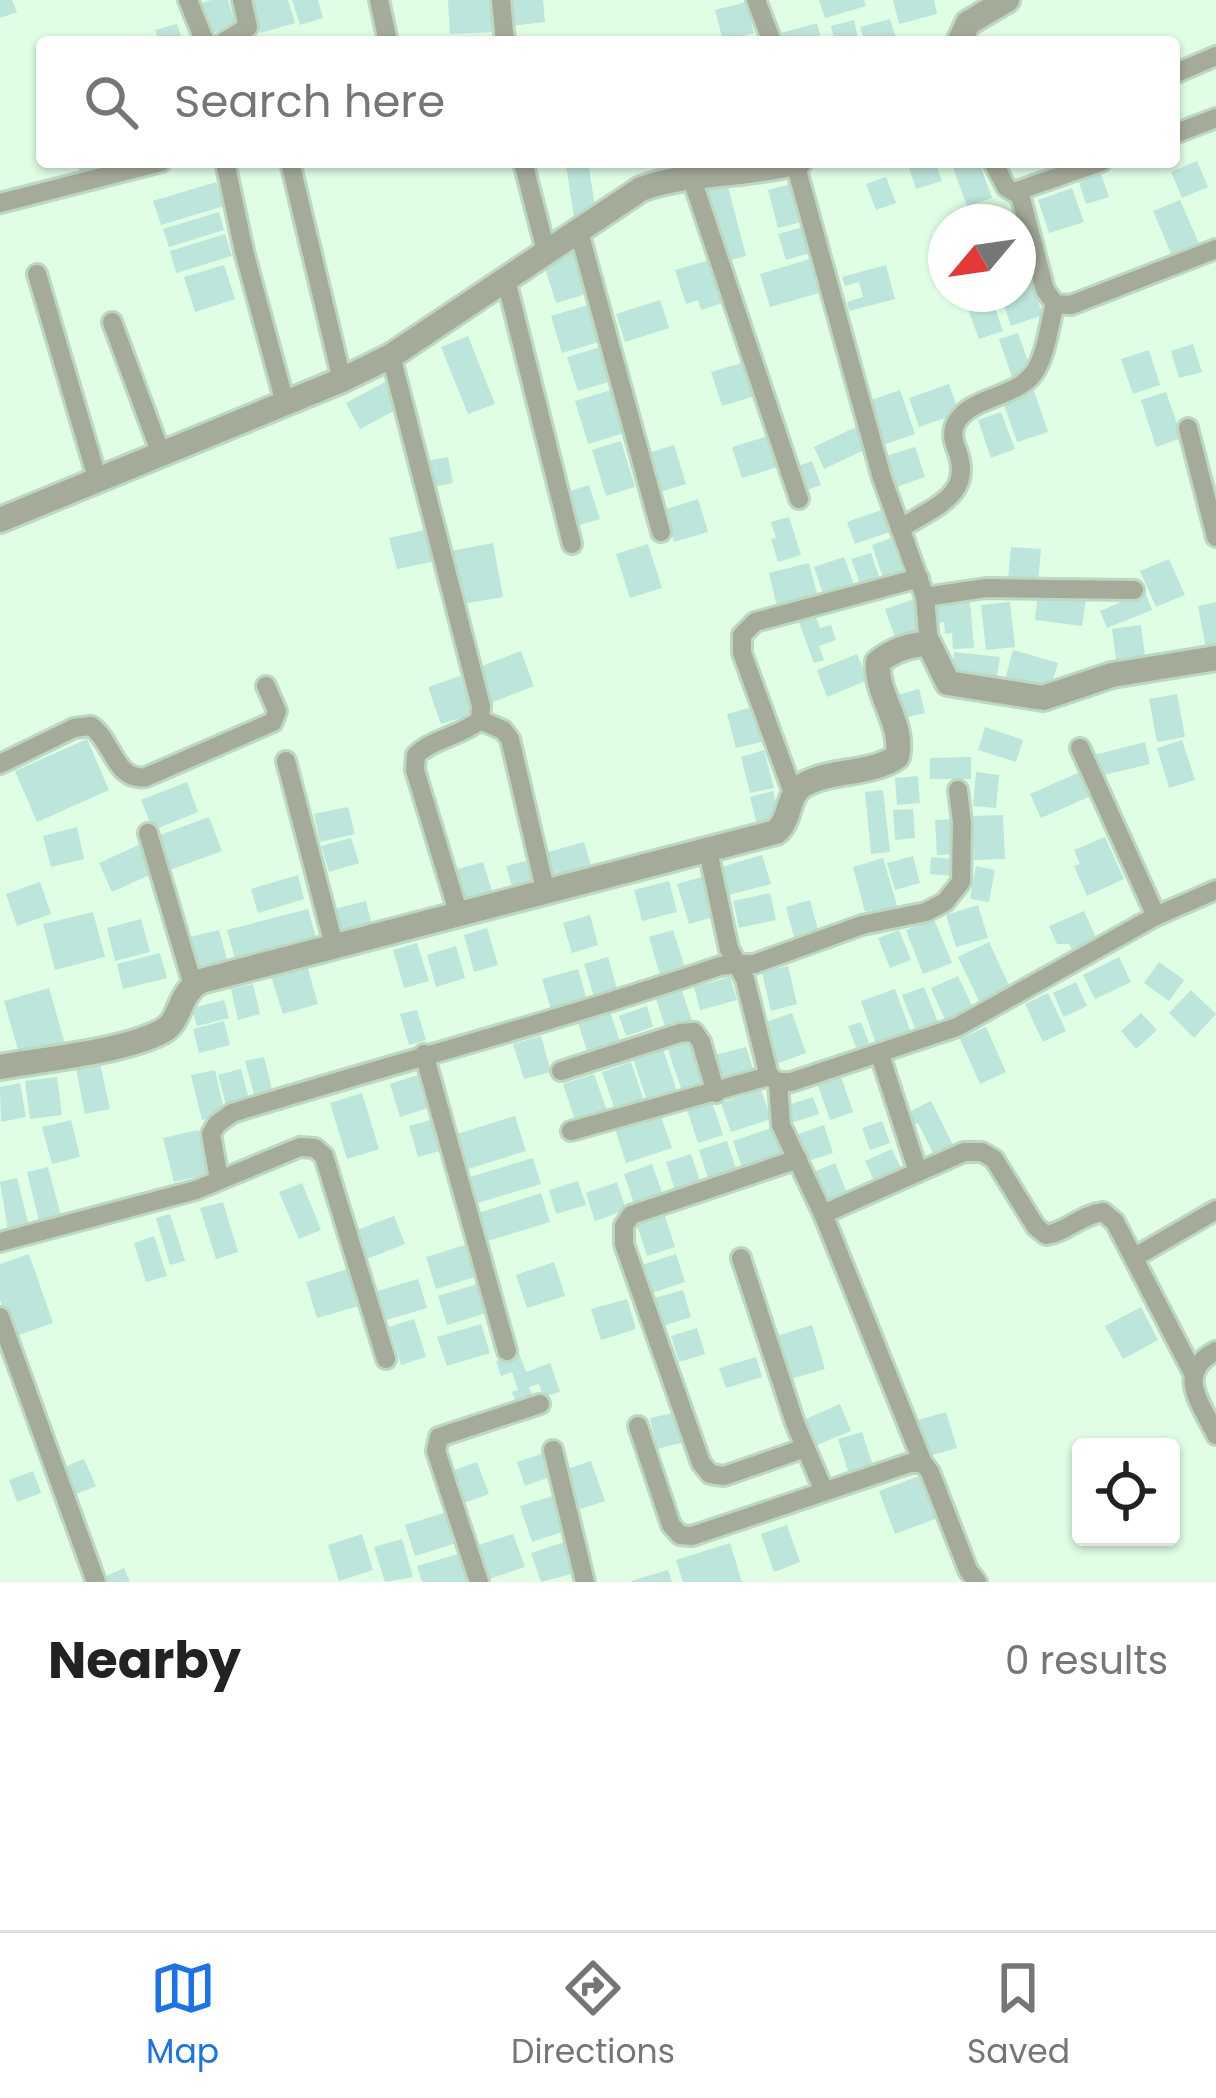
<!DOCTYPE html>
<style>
:root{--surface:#fff;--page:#f2f2f2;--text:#222;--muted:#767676;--line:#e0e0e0;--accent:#1a73e8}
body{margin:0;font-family:Poppins,sans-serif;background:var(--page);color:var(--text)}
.controls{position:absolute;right:36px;bottom:36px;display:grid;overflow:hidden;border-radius:12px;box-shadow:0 3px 9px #0004}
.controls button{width:108px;height:108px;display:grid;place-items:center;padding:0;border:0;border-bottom:3px solid var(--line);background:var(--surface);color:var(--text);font:60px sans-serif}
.compass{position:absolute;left:928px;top:204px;width:108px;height:108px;border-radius:50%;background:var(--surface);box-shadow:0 3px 9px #0004;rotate:241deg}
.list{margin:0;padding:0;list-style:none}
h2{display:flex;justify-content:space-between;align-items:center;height:156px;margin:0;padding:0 48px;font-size:51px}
h2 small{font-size:39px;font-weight:400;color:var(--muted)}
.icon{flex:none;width:66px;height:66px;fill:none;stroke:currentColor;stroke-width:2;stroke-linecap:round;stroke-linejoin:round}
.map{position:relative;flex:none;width:1216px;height:1582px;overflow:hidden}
.search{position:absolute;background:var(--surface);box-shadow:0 3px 9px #0004;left:36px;right:36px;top:36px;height:132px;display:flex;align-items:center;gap:30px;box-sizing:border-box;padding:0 42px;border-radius:12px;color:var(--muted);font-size:45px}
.sheet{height:348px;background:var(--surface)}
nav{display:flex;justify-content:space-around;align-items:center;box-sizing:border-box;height:168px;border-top:3px solid var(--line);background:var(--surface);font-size:33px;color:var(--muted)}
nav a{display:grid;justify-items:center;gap:6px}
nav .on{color:var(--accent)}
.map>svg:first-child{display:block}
.building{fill:#bce6db}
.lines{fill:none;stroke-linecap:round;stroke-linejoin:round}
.minor-casing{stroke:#bcd8c1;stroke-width:24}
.tertiary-casing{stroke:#bcd8c1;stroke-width:30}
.minor{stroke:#a5ab99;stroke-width:18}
.tertiary{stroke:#a5ab99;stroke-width:24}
</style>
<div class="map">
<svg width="1216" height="1582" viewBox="0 0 1216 1582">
<rect width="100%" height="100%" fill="#dffee4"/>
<g class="building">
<path d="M0,0H12L17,12L0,18Z"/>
<path d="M211,0H228L236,26L205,35L195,5Z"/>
<path d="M251,0H288L295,23L261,33Z"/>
<path d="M292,0H318L323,18L300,25Z"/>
<path d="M448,0H492L494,32L450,34Z"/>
<path d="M507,0H543L545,22L510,26Z"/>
<path d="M819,0H864L866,6L825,18Z"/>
<path d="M893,0H934L937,14L899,24Z"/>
<path d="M746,2L754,33L723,41L715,10Z"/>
<path d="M890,19L897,42H865L860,27Z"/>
<path d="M854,20L859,42H835L831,26Z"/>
<path d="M817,23L822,42H784L781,33Z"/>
<path d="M177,24L183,42H159L155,30Z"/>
<path d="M1197,161L1208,187L1182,198L1171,172Z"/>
<path d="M76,162H114V163L80,173Z"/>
<path d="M588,162L596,213L574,217L566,165Z"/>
<path d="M907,162H935L942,181L916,189Z"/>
<path d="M951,162H979L992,198L967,206Z"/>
<path d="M1100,171L1109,197L1086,204L1078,179Z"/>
<path d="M886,177L896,203L876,210L866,184Z"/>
<path d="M216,182L224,206L161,225L153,201Z"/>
<path d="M727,183L746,256L727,261L707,188Z"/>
<path d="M794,183L805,221L778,228L768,190Z"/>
<path d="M1072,188L1084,222L1049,233L1038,200Z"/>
<path d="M1180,200L1200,246L1173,258L1153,211Z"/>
<path d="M219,212L224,230L169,247L163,229Z"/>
<path d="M810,225L817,251L786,260L778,234Z"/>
<path d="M225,234L232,256L176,273L170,251Z"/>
<path d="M577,251L590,293L556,303L543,262Z"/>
<path d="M816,257L826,291L770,307L760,274Z"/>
<path d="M713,259L726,302L701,310L698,300L686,304L675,270Z"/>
<path d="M224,265L235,299L195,312L184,277Z"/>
<path d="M886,265L895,299L849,311L847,302L863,297L859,282L845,286L842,277Z"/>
<path d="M1031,282L1043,315L1011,326L1000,294H1018V286Z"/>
<path d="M975,294H990L1003,331L979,339L964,298Z"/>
<path d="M660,300L669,328L625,342L616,314Z"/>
<path d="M591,304L602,341L562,353L551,316Z"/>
<path d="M1018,333L1031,370L1012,377L999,339Z"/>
<path d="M468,336L495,404L468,414L441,347Z"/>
<path d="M1193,344L1202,372L1179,378L1171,351Z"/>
<path d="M604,346L615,380L578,391L567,357Z"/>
<path d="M1149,350L1160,385L1133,394L1121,359Z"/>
<path d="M745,362L755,396L722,406L711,372Z"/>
<path d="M389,380L403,406L360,429L346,403Z"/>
<path d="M949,384L959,413L919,427L909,398Z"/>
<path d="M611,390L624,433L588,444L575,401Z"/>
<path d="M900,390L915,434L877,447L863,403Z"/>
<path d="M1034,391L1048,432L1017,442L1003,402Z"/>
<path d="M1166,392L1182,438L1156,447L1141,400Z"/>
<path d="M1001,412L1015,449L991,458L978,420Z"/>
<path d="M856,427L866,449L824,469L814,447Z"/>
<path d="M771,435L781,466L742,478L732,447Z"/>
<path d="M621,441L635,487L606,496L592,450Z"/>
<path d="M674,445L686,484L657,493L645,454Z"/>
<path d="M915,447L925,477L891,489L880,458Z"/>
<path d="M448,457L453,483L432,487L427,461Z"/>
<path d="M812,461L821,485L801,492L792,468Z"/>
<path d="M589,485L600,519L573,527L563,493Z"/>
<path d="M698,499L708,532L674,542L664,510Z"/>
<path d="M884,509L892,531L855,544L847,522Z"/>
<path d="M789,517L801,555L778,562L771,539L776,538L771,522Z"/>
<path d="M429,529L436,561L397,569L389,538Z"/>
<path d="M891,538L904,575L884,581L872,545Z"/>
<path d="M493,543L503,597L462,604L451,551Z"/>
<path d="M648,544L662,588L630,598L616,554Z"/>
<path d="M1011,547L1041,549L1038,583L1008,580Z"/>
<path d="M871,553L880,579L861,586L851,559Z"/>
<path d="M844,557L855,587L824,597L814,567Z"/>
<path d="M1169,559L1185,595L1156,607L1140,571Z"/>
<path d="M809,563L819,601L778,611L769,573Z"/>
<path d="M1038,592L1086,599L1082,626L1035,620Z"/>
<path d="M1145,592L1152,610L1107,628L1100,611Z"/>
<path d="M914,599L926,637L898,646L885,609Z"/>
<path d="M970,602L974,648L953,649L952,633L945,634L944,622L939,623L937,604Z"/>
<path d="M1010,602L1015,647L986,650L981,605Z"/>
<path d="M1216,602V653L1207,654L1198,606Z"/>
<path d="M814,611L820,628L831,625L836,640L819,646L824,660L814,663L797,617Z"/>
<path d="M1141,625L1146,664L1117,668L1112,629Z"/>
<path d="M1013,650L1058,663L1049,693L1005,680Z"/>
<path d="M521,651L534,686L491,703L477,668Z"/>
<path d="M954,652L1000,657L996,685L951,680Z"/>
<path d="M857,654L868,680L827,697L817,670Z"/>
<path d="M460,676L473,714L441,724L428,687Z"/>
<path d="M919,689L925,713L904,718L897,695Z"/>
<path d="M1177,694L1185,737L1157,742L1149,699Z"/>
<path d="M756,706L765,741L736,748L727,714Z"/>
<path d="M985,727L1023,740L1016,762L978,750Z"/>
<path d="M87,739L109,790L37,822L15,771Z"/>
<path d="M1182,740L1195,780L1169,788L1157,748Z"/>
<path d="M1145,742L1150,764L1100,776L1094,755Z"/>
<path d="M764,750L774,788L750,793L741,757Z"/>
<path d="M971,757V779H930V758Z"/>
<path d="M976,772L999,775L996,808L973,806Z"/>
<path d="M1080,772L1091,796L1041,818L1030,794Z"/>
<path d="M918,776L920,803L897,805L895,778Z"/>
<path d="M187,782L198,812L153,830L141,800Z"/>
<path d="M883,790L890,852L871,854L865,792Z"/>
<path d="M773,791L782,823L758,829L750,797Z"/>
<path d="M348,807L355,834L320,842L314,814Z"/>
<path d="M913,809L915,838L895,840L893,810Z"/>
<path d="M1003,815L1005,859L974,860L972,816Z"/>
<path d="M209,817L222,851L170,870L157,836Z"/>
<path d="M956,819L957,854L937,855L935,820Z"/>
<path d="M77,827L84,859L51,867L43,836Z"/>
<path d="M1105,837L1124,879L1087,896L1074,866L1080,864L1074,850Z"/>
<path d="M351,838L359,863L329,872L321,846Z"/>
<path d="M584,842L594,875L551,888L541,854Z"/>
<path d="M143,843L156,872L112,892L99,863Z"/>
<path d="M762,855L771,884L729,895L721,867Z"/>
<path d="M913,856L920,883L895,890L887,863Z"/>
<path d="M931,857L953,859L952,876L930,874Z"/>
<path d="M883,858L898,909L874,916L872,910L865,912L853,867Z"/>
<path d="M526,861L535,891L515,897L506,866Z"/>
<path d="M483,862L495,901L465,909L454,870Z"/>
<path d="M976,866L995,870L989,902L970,899Z"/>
<path d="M298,875L304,899L258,913L251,889Z"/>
<path d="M705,876L717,916L689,924L677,884Z"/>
<path d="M669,881L677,912L642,921L634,890Z"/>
<path d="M40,882L51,914L17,926L6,894Z"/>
<path d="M770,893L776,920L739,928L733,901Z"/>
<path d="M810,900L819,934L795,941L786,907Z"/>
<path d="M366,901L373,930L337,939L330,910Z"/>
<path d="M978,905L988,938L956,947L946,915Z"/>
<path d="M308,909L318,944L237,966L227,930Z"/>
<path d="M1084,911L1099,944L1080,952L1077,946L1072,949L1069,944H1057L1049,926Z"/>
<path d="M93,912L105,957L55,970L43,924Z"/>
<path d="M590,915L598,945L572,953L563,923Z"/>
<path d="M141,919L150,952L115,961L107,928Z"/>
<path d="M934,919L952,963L923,974L906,930Z"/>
<path d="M487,928L498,965L474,972L464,935Z"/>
<path d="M219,930L227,960L197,968L189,937Z"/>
<path d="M673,930L685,968L660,975L649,937Z"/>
<path d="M899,930L911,960L890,968L878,938Z"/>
<path d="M989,942L1013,994L983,1009L958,957Z"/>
<path d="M417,943L429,981L404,988L393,950Z"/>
<path d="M456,946L465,978L436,987L427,955Z"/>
<path d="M160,953L167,978L123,989L117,964Z"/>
<path d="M608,957L619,996L596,1003L584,964Z"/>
<path d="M1119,957L1131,982L1095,999L1083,975Z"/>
<path d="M306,962L318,1004L283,1014L270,973Z"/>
<path d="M1159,962L1184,980L1169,1001L1144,983Z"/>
<path d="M788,966L797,1004L771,1011L762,972Z"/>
<path d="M578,969L588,1003L552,1013L542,979Z"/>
<path d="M958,976L974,1010L946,1022L931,988Z"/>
<path d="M730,977L737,1000L700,1010L694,987Z"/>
<path d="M1076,982L1087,1006L1064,1017L1053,993Z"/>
<path d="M253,984L260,1014L238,1020L231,989Z"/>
<path d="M680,985L693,1024L667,1032L654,993Z"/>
<path d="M924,987L940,1027L918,1036L902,995Z"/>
<path d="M49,988L66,1047L21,1060L4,1001Z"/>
<path d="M895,989L913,1038L878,1050L861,1001Z"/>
<path d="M1191,990L1216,1014L1194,1038L1169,1013Z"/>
<path d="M1048,993L1066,1031L1043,1042L1025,1004Z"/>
<path d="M224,1000L229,1018L197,1026L192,1008Z"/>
<path d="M647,1006L653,1027L626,1036L619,1016Z"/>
<path d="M417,1010L426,1040L409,1045L400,1014Z"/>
<path d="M610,1012L620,1041L587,1051L578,1023Z"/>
<path d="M792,1013L806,1053L776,1064L763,1023Z"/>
<path d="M1141,1013L1157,1030L1136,1049L1121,1031Z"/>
<path d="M224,1021L230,1045L199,1053L193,1029Z"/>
<path d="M861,1022L869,1043L856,1048L848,1026Z"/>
<path d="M986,1027L1006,1072L980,1084L960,1039Z"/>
<path d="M541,1036L551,1072L524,1079L513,1044Z"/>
<path d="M695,1040L709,1082L682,1091L668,1050Z"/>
<path d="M746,1047L754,1072L718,1081L711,1056Z"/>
<path d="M663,1049L678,1094L648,1104L633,1059Z"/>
<path d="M264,1057L274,1098L256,1102L245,1061Z"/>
<path d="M631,1062L644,1101L615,1110L602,1072Z"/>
<path d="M100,1064L110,1109L85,1114L76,1069Z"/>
<path d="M241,1069L250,1103L227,1108L218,1075Z"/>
<path d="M215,1070L225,1115L202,1120L191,1075Z"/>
<path d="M839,1071L853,1112L830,1120L816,1080Z"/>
<path d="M594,1074L608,1113L576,1123L563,1084Z"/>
<path d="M418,1075L428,1108L400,1117L390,1084Z"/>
<path d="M57,1077L62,1115L30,1119L25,1081Z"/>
<path d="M20,1083L26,1117L1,1122L0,1087Z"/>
<path d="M761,1090L771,1119L731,1132L721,1103Z"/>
<path d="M362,1093L379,1149L347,1159L330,1103Z"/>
<path d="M813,1097L819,1114L788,1124L782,1107Z"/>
<path d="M931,1101L954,1147L935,1157L918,1123L912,1126L905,1114Z"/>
<path d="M712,1102L723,1135L698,1143L687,1110Z"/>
<path d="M660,1114L672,1148L626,1163L615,1129Z"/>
<path d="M515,1116L526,1151L465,1170L454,1135Z"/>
<path d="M434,1119L443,1150L418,1157L409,1126Z"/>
<path d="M71,1120L80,1157L52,1164L42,1127Z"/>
<path d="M882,1121L890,1143L870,1150L862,1128Z"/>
<path d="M824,1125L833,1153L805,1162L796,1135Z"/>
<path d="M774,1127L785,1159L744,1173L733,1141Z"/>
<path d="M198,1130L209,1174L174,1182L163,1138Z"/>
<path d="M727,1141L737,1172L709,1181L699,1150Z"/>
<path d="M892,1149L904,1175L877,1187L865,1161Z"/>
<path d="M691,1154L700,1181L675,1190L666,1162Z"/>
<path d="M533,1158L541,1184L471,1205L463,1179Z"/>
<path d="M835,1163L848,1196L825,1206L811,1173Z"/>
<path d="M652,1164L664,1198L635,1207L624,1174Z"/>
<path d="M48,1167L61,1216L39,1221L27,1172Z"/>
<path d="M17,1178L29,1226L8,1231L0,1182Z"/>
<path d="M578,1181L586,1205L556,1214L549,1190Z"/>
<path d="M617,1182L626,1210L595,1221L586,1193Z"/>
<path d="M302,1183L321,1230L299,1239L279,1192Z"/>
<path d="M541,1193L550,1222L481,1243L472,1215Z"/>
<path d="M223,1202L238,1252L216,1259L200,1208Z"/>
<path d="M170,1214L185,1261L170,1265L156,1218Z"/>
<path d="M394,1216L405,1244L364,1260L352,1232Z"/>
<path d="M665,1216L675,1247L647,1256L637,1225Z"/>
<path d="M154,1236L167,1276L146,1282L134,1243Z"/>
<path d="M465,1245L475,1277L436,1289L426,1257Z"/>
<path d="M29,1254L53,1323L13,1337L0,1300V1264Z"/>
<path d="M676,1254L685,1282L652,1293L642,1265Z"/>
<path d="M554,1262L565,1296L527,1308L516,1275Z"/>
<path d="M351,1268L362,1305L317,1318L306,1282Z"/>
<path d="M418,1279L427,1308L383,1321L374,1292Z"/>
<path d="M481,1283L490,1312L447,1325L438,1296Z"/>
<path d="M683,1290L691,1317L660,1327L651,1299Z"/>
<path d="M627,1299L636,1329L601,1340L591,1309Z"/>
<path d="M1141,1307L1158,1340L1123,1359L1105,1326Z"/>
<path d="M414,1319L426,1357L401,1365L389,1327Z"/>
<path d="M481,1324L490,1353L447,1366L437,1337Z"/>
<path d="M812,1325L825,1369L784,1381L771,1338Z"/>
<path d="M697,1328L705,1354L679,1362L671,1336Z"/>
<path d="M519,1353L526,1372L550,1363L560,1392L543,1397L539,1384L529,1387L534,1400L517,1406L512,1392L518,1390L512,1372L501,1376L496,1361Z"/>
<path d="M756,1357L762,1377L726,1388L719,1368Z"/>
<path d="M840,1404L851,1431L810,1448L799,1422Z"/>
<path d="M678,1412L685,1442L657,1449L650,1418Z"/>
<path d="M946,1412L957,1448L925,1457L915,1421Z"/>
<path d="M862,1432L874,1469L850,1477L838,1439Z"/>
<path d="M544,1453L552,1476L525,1486L517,1462Z"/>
<path d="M84,1459L96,1486L69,1497L57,1470Z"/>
<path d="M591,1461L605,1501L580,1509L567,1469Z"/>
<path d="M477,1462L489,1494L461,1504L449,1472Z"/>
<path d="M33,1471L41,1493L17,1502L9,1480Z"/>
<path d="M922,1475L938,1518L895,1534L879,1491Z"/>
<path d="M556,1495L568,1530L532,1542L520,1506Z"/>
<path d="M447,1512L457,1543L415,1556L405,1525Z"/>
<path d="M787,1525L800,1562L774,1572L761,1534Z"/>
<path d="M362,1534L373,1570L339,1581L328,1545Z"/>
<path d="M513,1534L525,1567L486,1580L475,1546Z"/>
<path d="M402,1539L413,1577L385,1582L374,1547Z"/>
<path d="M564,1542L575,1573L541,1582L531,1553Z"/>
<path d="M730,1543L742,1582H683L676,1560Z"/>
<path d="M458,1554L467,1582H422L417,1566Z"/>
<path d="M124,1568L130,1582H106L104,1577Z"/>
<path d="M668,1570L672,1582H632L631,1581Z"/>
</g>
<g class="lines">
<g class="minor-casing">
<g id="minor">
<path d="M188,0L205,42"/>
<path d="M379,0L388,42"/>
<path d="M501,0L505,42"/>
<path d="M756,0L772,42"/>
<path d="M224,42L248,27L242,0"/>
<path d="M1174,74L1216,56"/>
<path d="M1174,134L1216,118"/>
<path d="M225,162L244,251L285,403"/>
<path d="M290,162L342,380"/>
<path d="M523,162L546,251"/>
<path d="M993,162L1006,187L1014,192L1101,162"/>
<path d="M795,163L882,478L925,597L929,644"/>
<path d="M692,179L799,499"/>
<path d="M1019,191L1045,290L1055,304L1071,305L1216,249"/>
<path d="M0,203L161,162"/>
<path d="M578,228L661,532"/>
<path d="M37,274L98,481"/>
<path d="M506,280L572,544"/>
<path d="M112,322L161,454"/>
<path d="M391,356L481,706L480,720C461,736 434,738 416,755L415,770L459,915"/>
<path d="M1188,428L1216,537"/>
<path d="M900,529C934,506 974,496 957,450C953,441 951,432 956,423C969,397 1015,398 1033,374C1046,357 1049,325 1055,304"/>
<path d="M925,597L986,588L1134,590"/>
<path d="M480,720L503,730L510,739L546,893"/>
<path d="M1080,748L1156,916"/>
<path d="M286,761L334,945"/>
<path d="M0,764L74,728L91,726C113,741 115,782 146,777L273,722L277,711L266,686"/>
<path d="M793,793L742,653V635L755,622L919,578"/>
<path d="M148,833L193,985"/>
<path d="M708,851L729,949L737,964H754L862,925L926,912L945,902L961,882L962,823L958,790"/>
<path d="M424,1054L507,1351"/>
<path d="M880,1055L918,1172"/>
<path d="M561,1071L680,1033L694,1032L701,1042L716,1093"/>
<path d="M778,1082L781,1125L823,1214L923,1463"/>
<path d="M571,1131L769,1076"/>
<path d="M798,1159L631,1215L624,1226V1244L701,1463L710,1474L724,1476L805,1448"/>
<path d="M219,1179L211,1134L217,1124L232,1113C394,1063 559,1021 720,966L737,964L745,979L769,1076L778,1082H791L957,1027L1156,916L1216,890"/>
<path d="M823,1214L964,1152H982L994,1159L1036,1227L1046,1235C1067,1232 1082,1214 1103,1212L1115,1222L1192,1371"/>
<path d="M0,1242L196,1190L300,1147L315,1148L324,1156L386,1359"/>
<path d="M1135,1257L1216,1210"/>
<path d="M741,1258L795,1423L824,1491"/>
<path d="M0,1317L96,1582"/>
<path d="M1216,1351C1174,1373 1201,1403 1216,1435"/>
<path d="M638,1426L671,1525L680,1535L692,1536L910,1463H923L930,1472L968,1570L977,1582"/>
<path d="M553,1450L585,1582"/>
<path d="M479,1582L436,1451L439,1437L540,1404"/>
</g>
</g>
<g class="tertiary-casing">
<g id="tertiary">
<path d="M959,42L968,23L1007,0"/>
<path d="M0,520L342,380L391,356L641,189C691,171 747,176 799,162"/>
<path d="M0,1067C45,1059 121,1052 161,1032C182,1022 177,994 201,981L776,832C792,819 786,794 805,784C834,769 870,775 897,757C905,724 875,695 878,662C892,651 910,644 929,644L948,683L1043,698L1112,675L1216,658"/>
</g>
</g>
<use href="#minor" class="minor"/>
<use href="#tertiary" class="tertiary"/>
</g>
</svg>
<div class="controls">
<button><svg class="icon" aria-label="locate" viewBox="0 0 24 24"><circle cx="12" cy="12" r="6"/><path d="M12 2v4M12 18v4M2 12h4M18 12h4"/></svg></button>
</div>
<svg class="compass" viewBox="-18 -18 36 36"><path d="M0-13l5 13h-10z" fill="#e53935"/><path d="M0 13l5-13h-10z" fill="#767676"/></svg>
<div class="search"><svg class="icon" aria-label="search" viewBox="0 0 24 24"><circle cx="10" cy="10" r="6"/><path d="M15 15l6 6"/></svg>Search here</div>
</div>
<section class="sheet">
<h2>Nearby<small>0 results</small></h2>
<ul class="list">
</ul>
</section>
<nav>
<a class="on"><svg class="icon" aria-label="map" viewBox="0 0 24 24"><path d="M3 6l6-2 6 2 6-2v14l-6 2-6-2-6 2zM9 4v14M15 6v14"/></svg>Map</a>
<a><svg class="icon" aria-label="directions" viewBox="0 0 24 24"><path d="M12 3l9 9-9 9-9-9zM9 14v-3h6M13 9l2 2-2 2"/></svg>Directions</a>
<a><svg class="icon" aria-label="saved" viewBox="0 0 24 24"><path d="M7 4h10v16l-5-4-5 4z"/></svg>Saved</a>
</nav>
